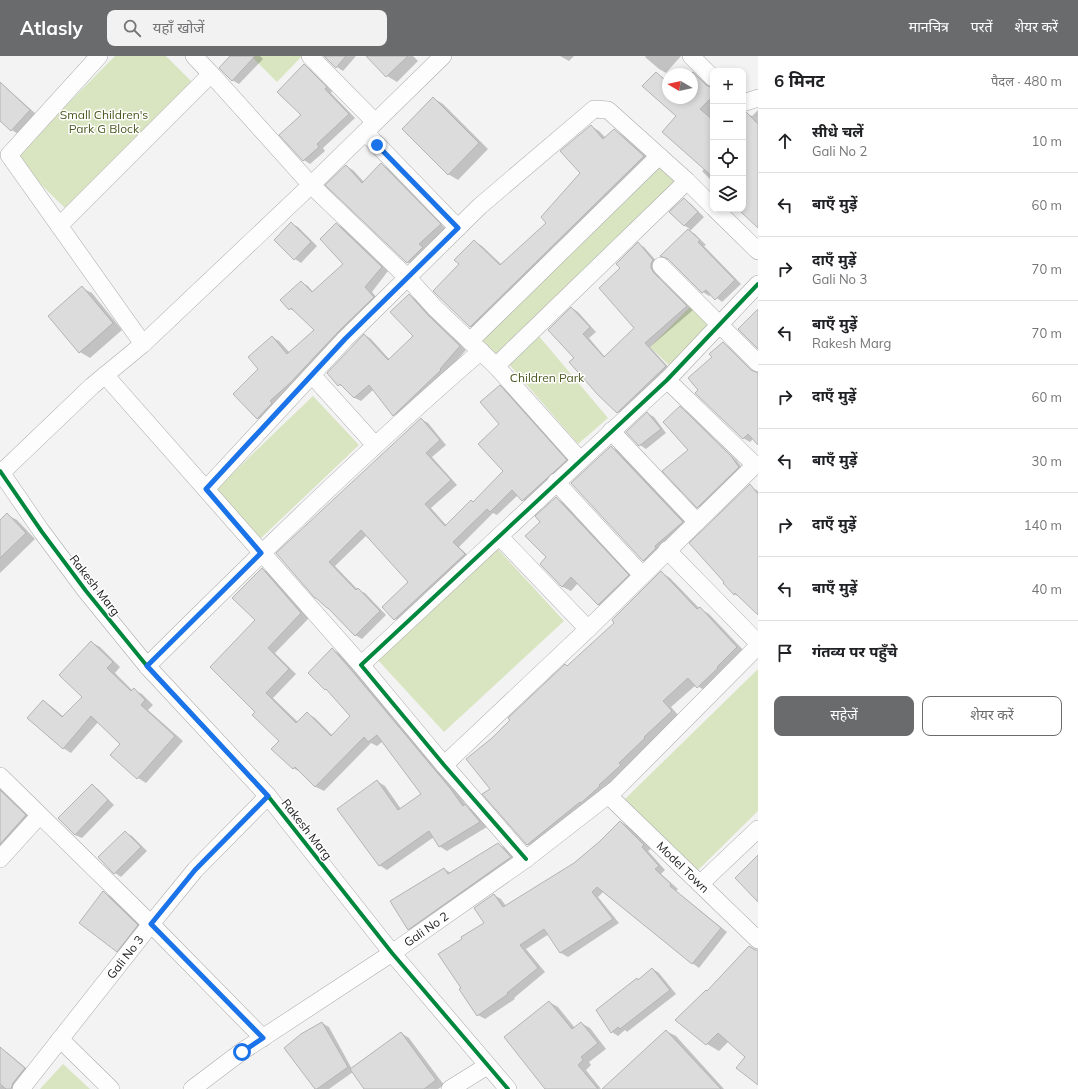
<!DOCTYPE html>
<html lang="hi">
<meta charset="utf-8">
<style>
:root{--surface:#fff;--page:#f2f2f2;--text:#202124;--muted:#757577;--line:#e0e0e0;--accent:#6a6b6c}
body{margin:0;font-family:Mulish,"Noto Sans Devanagari",sans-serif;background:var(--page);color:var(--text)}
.controls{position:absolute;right:12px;top:12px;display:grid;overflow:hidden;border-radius:8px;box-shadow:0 2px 6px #0003}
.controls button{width:36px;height:36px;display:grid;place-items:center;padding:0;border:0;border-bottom:1px solid var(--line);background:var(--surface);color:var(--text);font:20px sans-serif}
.compass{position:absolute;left:662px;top:12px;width:36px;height:36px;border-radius:50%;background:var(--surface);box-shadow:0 2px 6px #0003;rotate:279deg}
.stop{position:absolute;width:12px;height:12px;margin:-9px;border:3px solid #1a73e8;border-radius:50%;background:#fff}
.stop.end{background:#1a73e8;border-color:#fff;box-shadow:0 1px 4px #0008}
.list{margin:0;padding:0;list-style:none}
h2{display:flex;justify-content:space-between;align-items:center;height:52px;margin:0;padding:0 16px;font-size:17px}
h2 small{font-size:13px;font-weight:400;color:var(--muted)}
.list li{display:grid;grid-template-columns:26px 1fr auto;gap:12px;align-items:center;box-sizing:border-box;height:64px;padding:0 16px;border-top:1px solid var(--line)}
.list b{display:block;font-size:15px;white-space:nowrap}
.list p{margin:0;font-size:13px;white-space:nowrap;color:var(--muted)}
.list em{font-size:13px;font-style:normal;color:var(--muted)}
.actions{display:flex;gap:8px;padding:12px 16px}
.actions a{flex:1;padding:9px 0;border:1px solid var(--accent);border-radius:8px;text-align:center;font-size:14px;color:var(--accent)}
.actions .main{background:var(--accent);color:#fff}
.icon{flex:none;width:22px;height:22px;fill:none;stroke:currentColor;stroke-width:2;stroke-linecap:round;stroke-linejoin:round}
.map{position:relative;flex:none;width:758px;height:1033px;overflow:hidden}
header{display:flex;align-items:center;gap:24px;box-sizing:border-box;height:56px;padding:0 20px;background:var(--accent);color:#fff}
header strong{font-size:19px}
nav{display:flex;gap:22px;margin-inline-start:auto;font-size:14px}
.search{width:280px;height:36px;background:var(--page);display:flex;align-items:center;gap:10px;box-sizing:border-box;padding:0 14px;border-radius:8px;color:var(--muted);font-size:15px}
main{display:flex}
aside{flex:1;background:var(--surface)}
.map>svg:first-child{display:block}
.green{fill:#d9e5c0}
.shadow{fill:#0003}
.building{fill:#dcdcdd;stroke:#b4b4b5}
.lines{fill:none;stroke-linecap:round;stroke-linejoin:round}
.minor-casing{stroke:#aaaaab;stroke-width:18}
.minor{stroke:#fdfdfd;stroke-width:17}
.cycleway-casing{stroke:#fff;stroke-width:6}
.cycleway{stroke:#00873e;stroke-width:4}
.route{stroke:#1a73e8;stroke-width:5}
.labels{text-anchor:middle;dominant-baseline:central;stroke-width:3;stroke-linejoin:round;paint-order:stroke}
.park-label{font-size:12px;fill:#49591f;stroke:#fff}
.street-label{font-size:12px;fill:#212223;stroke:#fff}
</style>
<header>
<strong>Atlasly</strong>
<div class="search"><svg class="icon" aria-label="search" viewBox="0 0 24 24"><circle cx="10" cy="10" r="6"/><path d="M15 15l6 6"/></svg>यहाँ खोजें</div>
<nav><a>मानचित्र</a><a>परतें</a><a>शेयर करें</a></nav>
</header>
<main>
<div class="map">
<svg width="758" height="1033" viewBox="0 0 758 1033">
<rect width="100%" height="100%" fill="#f3f3f4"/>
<g class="green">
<path d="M115,0H166L193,27L67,154L14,102Z"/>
<path d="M251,0H302L277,26Z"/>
<path d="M655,107L678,128L497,302L478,281Z"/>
<path d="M694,247L715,268L672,312L650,291Z"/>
<path d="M538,279L608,362L578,388L507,306Z"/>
<path d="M313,340L359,389L260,483L214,435Z"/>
<path d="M496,491L564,565L444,676L377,603Z"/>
<path d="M758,613V755L696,816L625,743Z"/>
<path d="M63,1008L90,1033H40Z"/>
</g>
<g class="shadow">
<path d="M231,0H260L263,3L239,28L232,24Z"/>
<path d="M325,0H356L343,15L337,11Z"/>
<path d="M367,0H413L418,5L397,26L387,20Z"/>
<path d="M560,0H574L569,5Z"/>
<path d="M646,0H681L666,17L659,13L645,1Z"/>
<path d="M304,9L310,13L332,35L331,37L355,62L323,92L325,95L310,108L304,104Z"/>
<path d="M656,17L668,25V42H692L693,17L700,22L713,33V126L702,115L705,112L677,60L644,30Z"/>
<path d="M0,26L36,58L18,78L12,74L0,63Z"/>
<path d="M433,42L443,48L488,93L458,124L448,118Z"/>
<path d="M758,54V170L741,153H743V56L752,60Z"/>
<path d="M591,70L599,75L606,82L614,74L622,79L652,105L479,275L470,270L460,208L474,185L482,190L502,209L548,167L582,117Z"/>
<path d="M381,108L388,112L446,173L425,192L429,195L414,210L407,206L346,110L353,114L364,126Z"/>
<path d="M684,144L690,147L704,161L690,175L695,178L706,189L704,190L741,228L722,246L712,238L709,240L703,236L671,205L662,200L690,173L685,170L671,156Z"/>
<path d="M291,167L298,171L317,190L301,207L295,203L275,184Z"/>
<path d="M336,168L344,172L388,215L372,236L380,245L265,366L257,362L259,313L272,281L279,285L290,297L315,274L298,257L290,253L282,244L301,226L308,230L313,236L344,208Z"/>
<path d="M638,188L644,191L659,208L658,217L660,222L693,254L650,291L672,315L624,360L618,356L575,302L572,252L578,256L596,276L589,282L605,301L635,272L622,212Z"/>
<path d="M82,232L92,237L122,274L90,302L80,296Z"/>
<path d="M409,239L415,243L435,264L466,294L446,317L400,363L394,359L374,333L361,345L355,342L346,332L339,329L365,279L371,283L390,304L414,280Z"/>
<path d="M723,287L729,291L756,318H758V388L753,383L750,386L743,382L699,334L713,301Z"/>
<path d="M500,330L506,334L573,408L530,448L523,444L518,439L497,459L493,457L459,491L471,502L402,567L395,563L383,551L410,526L367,479L335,510L358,534L365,537L386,559L362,583L355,579L277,498L421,363L428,367L446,389L432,401L457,429L431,452L447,470L471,445L474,447L505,415L500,368Z"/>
<path d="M680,352L686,355L737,405L744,414L704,454L698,451L689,395Z"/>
<path d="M647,357L654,361L666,377L646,393L640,389L627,376Z"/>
<path d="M611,391L619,395L690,471L651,509L643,504Z"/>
<path d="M750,430L758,435V558L742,542L734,538Z"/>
<path d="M556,442L564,447L636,524L606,553L598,549L578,527L571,535L563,531L541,508L547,501L541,466Z"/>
<path d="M7,459L17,464L35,483L0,517V465Z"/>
<path d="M262,513L270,517L309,562L275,597L296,618L273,642L298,666L307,657L315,662L333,680L351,660L330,636L325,633L332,593L340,598L361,621L458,737L468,752L473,754L487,771L447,795L439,790L434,781L387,814L379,809L377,725L385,730L401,753L422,738L382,686L377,690L371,687L324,735L316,731L302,717L293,712L280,685L256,656V564Z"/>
<path d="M661,516L670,522L699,552L709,558L746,597L707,636L696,629L671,651L680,661L628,712L537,794L528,789L484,738L492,733V683L616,567Z"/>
<path d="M91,586L100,591L120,611L115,617L133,635L134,634L142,638L153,649L148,654L183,685L146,727L138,722L111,699L121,688L99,665L71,697L63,692L43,645L51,650L64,661L83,641Z"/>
<path d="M92,729L98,733L114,749L82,782L75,779L59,762Z"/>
<path d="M0,731L35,765L0,805Z"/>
<path d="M621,766L628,770L651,793L648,795L665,814L661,818L678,833L676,835L727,876L699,912L692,907L603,836L598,841L619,867L568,901L561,897L549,878L526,893L545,916L514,942L515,943L485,963L478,959L462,932L494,839L501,843L506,850L574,807L599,787Z"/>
<path d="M125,776L132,780L147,795L121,821L115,817Z"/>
<path d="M498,788L507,793L519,806L417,878L408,873L444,813L451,817Z"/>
<path d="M104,837L113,842L147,875L127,900L117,895Z"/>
<path d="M750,891L758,895V1028L747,1001L729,985L719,995L707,988L708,936Z"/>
<path d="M653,913L659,917L676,938L627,976L625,974L618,980L612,976L637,923L639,924Z"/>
<path d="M549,946L558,951L575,972L581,967L590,972L606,993L589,1006L591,1009L586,1014L601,1033H546Z"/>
<path d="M322,967L329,971L352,1013L401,977L409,982L444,1029L438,1033H365L353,1016L329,1033H316Z"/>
<path d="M666,975L676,980L724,1033H603Z"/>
<path d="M1,993L8,997L32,1017L20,1033H12L11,1027L10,1033H0Z"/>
</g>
<g class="building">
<path d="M230,0H255L232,25L219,12Z"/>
<path d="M324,0H346L336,12Z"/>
<path d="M366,0H408L386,21Z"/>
<path d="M304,8L327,31L325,33L349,58L317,88L319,91L303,105L279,79L301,59L277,36Z"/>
<path d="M656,16L668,27V42H692L691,18L693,16L706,29L713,32V40L700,53L713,64V121L662,76L676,60L642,30Z"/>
<path d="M0,26L30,54L11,75L0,65Z"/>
<path d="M433,41L479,87L448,119L402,73Z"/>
<path d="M743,56H746L758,68V172L740,155L743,153Z"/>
<path d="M591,69L603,83L614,73L644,100L470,271L433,235L459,208L454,204L474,184L500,209L546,167L541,161L580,117L560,95Z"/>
<path d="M381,107L441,168L419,188L423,191L407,207L325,129L346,109L362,127Z"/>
<path d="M684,142L698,156L684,170L669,156Z"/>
<path d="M291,166L311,186L294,204L274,184Z"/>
<path d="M336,167L382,211L365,231L374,241L338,276L290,327L270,345L272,347L257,363L233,338L258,313L248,301L272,280L287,298L314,274L291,252L289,254L280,244L301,225L312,236L343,208L320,183Z"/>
<path d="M688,173L700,184L698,186L735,224L715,244L706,234L702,237L668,203L660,200Z"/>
<path d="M638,186L653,204L651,208V212L654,217L687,250L645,287L666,310L617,357L598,339L569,306L574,302L548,274L571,251L590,271L583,278L604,301L634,272L599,232L620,212L616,208Z"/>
<path d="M82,230L113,267L79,297L48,260Z"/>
<path d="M409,238L428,259L460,290L440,313L441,314L393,360L369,329L354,342L340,328L338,330L327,317L364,278L388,304L413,280L390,256Z"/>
<path d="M758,253V293L738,273Z"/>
<path d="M723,286L751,314L758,317V389L748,378L743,383L695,337L698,334L688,322L712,301L709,298Z"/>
<path d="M500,329L567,404L522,445L512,434L490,456L487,453L453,486L465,498L394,564L382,551L408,526L361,474L329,506L356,534L358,532L380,555L355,580L328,552H327L316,542H315L276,497L421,362L440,384L426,397L451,424L425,448L445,470L471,444L473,446L503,415L478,388L499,368L480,346Z"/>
<path d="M680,350L731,400L739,411L697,452L662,415L688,394L663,366Z"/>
<path d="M647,356L661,373L639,390L626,376Z"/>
<path d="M611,390L683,466L655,490L656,492L643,505L571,427Z"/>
<path d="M750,428L758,438V559L735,537L734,539L723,527L724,526L689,487Z"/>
<path d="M556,441L629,519L598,549L571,521L562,531L540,508L546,501L525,480L540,466L535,460Z"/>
<path d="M7,457L26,477L0,502V464Z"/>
<path d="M262,512L301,557L268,592L289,613L266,637L296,667L307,656L331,680L350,660L326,633L325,634L308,617L332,592L353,616L450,732L463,750L465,748L480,766L439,791L429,775L379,810L337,753L377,724L398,754L421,738L377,679L368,686L364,681L315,731L295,711L293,713L271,693L279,685L252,659L255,656L210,611L255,564L232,542Z"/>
<path d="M661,515L697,553L700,551L737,591L717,611L718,612L697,632L688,622L663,645L672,655L644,681L645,682L619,707L621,709L599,729L600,730L581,747L580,746L527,789L482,738L490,733L466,703L492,682L510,664L508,662L565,608L567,610L614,567L612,564Z"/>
<path d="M91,585L113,606L107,612L131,635L134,632L145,644L141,649L175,680L137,723L110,699L120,688L91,660L63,693L27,662L43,644L62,661L82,641L59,619Z"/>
<path d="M92,728L108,744L75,779L58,762Z"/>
<path d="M0,734L26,759L0,788Z"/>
<path d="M620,765L644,789L642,791L659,810L655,813L671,828L670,830L721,872L692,908L597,831L592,836L613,863L560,897L544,873L520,889L538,912L507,937L508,938L477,960L459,933L461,932L438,898L462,883L461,881L484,867L474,852L494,838L503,851L574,807L599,786Z"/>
<path d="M125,775L141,791L114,818L98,801Z"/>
<path d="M498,787L511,801L408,874L390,845L444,812L448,818Z"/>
<path d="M758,799V846L735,822Z"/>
<path d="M103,835L138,869L117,896L79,867Z"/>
<path d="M749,890L755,894H758V1029L736,1012L745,1001L718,977L706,989L675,964L706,934L707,935Z"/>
<path d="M652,912L670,934L620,973L618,971L611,977L596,954L637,922L638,924Z"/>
<path d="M549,945L572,973L581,966L598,987L581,1001L583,1004L578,1009L598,1033H545L504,981Z"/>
<path d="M322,966L348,1011L317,1033H315L284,992L301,978Z"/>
<path d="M666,974L721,1033H602Z"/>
<path d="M401,976L436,1024L424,1033H364L350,1013Z"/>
<path d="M0,991L25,1012L13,1027L11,1033H6L0,1028Z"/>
</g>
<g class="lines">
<g class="minor-casing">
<g id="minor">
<path d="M99,0L9,99L143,288"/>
<path d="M194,0L213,20L311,129L408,222L435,252L496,310L580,404"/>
<path d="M310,0L375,66"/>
<path d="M691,0L713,22"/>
<path d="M743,45L746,46L758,42"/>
<path d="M365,76L458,172"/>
<path d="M715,153L758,195"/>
<path d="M59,170L211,18"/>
<path d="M661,210L758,307"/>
<path d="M470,285L659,100"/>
<path d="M496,310L687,125"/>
<path d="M105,319L361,609"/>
<path d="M312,319L375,389"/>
<path d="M611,375L697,466"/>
<path d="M0,415L42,476L86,535L147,610L268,740L392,897L508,1033"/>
<path d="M1,417L92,330L143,288L311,129L443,0"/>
<path d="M556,426L642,519"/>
<path d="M206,433L345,283L480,150L594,53L608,54L687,125L713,151"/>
<path d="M499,480L588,573"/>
<path d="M667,494L758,587"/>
<path d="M147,610C256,502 365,395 481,295"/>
<path d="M444,709L588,573L755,409L667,324"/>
<path d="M0,720L151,868L263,982"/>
<path d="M608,739L758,884"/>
<path d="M0,803L39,760"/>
<path d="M526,803L444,709L361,609L667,324L758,228"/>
<path d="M700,828L758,773"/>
<path d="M60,983L111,1033"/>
<path d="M21,1033L151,868L195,814L268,740"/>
<path d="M192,1033L241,996L392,897L526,803L616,733L758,590"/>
<path d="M450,1033L487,1010"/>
</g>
</g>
<use href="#minor" class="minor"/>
<g class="cycleway-casing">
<g id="cycleway">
<path d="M0,415L42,476L86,535L147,610L268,740L392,897L508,1033"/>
<path d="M526,803L444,709L361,609L667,324L758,228"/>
</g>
</g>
<use href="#cycleway" class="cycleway"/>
</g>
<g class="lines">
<path class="route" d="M242,996L263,982L151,868L195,814L268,740L147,610L261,497L206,433L345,283L458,172L377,89"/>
</g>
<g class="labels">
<g class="park-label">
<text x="104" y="58">Small Children's<tspan x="104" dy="14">Park G Block</tspan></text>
<text x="547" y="321">Children Park</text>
</g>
<g class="street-label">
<text transform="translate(95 529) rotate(52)">Rakesh Marg</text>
<text transform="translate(307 773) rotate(52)">Rakesh Marg</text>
<text transform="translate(683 811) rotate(44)">Model Town</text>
<text transform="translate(426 873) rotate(-35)">Gali No 2</text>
<text transform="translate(125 901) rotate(-52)">Gali No 3</text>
</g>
</g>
</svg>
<div class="controls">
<button>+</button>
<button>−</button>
<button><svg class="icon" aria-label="locate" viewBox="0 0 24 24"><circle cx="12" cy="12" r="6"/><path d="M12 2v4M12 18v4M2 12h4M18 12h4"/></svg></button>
<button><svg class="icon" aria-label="layers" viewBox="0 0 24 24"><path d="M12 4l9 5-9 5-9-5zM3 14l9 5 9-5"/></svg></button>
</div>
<svg class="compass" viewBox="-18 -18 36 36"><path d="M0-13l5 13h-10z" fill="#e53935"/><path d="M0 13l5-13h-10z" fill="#757577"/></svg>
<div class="stop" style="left:242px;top:996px"></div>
<div class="stop end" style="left:377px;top:89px"></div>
</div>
<aside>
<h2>6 मिनट<small>पैदल · 480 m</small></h2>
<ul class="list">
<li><svg class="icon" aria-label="ahead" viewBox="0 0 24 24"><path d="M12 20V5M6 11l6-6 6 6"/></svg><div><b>सीधे चलें</b><p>Gali No 2</p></div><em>10 m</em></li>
<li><svg class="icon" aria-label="left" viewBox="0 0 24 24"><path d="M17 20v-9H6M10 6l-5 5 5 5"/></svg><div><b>बाएँ मुड़ें</b></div><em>60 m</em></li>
<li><svg class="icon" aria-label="right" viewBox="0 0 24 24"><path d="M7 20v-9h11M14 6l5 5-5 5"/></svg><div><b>दाएँ मुड़ें</b><p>Gali No 3</p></div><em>70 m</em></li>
<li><svg class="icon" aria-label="left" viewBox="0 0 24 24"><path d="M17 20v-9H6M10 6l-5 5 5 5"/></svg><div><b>बाएँ मुड़ें</b><p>Rakesh Marg</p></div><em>70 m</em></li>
<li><svg class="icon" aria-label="right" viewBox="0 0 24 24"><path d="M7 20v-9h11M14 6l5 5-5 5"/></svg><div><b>दाएँ मुड़ें</b></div><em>60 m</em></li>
<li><svg class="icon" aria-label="left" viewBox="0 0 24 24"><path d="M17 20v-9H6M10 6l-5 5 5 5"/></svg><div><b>बाएँ मुड़ें</b></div><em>30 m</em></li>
<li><svg class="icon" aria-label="right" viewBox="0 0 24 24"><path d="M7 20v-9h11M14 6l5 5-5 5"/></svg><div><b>दाएँ मुड़ें</b></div><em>140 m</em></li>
<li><svg class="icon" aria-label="left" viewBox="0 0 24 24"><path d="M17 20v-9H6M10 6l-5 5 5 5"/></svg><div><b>बाएँ मुड़ें</b></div><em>40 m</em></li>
<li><svg class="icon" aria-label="arrive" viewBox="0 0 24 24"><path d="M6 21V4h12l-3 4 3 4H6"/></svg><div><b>गंतव्य पर पहुँचे</b></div></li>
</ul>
<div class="actions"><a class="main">सहेजें</a><a>शेयर करें</a></div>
</aside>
</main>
